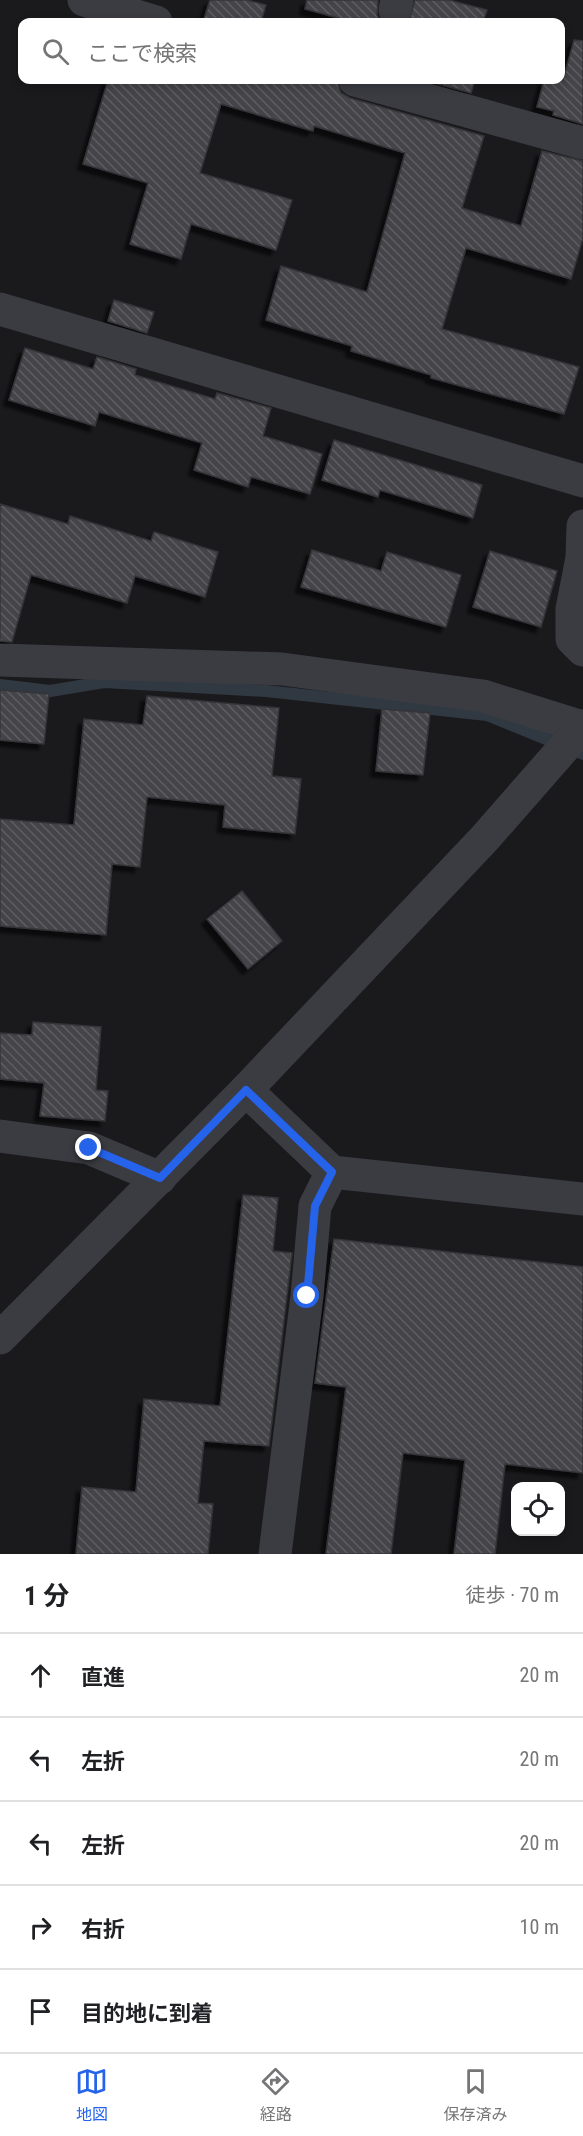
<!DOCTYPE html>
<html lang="ja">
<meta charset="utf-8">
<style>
:root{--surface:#fff;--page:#f2f2f2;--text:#202124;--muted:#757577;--line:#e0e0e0;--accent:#2563eb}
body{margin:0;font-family:"Roboto Condensed","Noto Sans JP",sans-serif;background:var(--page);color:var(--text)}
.controls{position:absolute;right:18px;bottom:18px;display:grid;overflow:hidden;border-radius:12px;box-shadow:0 3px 9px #0003}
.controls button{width:54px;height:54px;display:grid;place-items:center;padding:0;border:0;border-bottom:2px solid var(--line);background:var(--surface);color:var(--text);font:30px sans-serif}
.stop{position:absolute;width:18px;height:18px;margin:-14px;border:4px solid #2563eb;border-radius:50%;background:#fff}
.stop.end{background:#2563eb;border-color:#fff;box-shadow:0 2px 6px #0008}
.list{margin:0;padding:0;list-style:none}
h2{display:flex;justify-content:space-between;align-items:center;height:78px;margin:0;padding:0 24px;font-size:26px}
h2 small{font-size:20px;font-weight:400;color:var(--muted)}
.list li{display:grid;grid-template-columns:39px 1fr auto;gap:18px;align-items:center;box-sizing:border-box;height:84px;padding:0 24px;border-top:2px solid var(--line)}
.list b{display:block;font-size:22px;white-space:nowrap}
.list em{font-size:20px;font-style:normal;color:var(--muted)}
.icon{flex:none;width:33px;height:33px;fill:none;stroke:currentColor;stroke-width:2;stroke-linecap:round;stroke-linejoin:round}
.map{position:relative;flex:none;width:583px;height:1554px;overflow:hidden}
.search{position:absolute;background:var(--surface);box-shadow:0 3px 9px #0003;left:18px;right:18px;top:18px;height:66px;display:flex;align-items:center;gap:15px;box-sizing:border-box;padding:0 21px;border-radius:12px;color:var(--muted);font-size:22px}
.sheet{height:498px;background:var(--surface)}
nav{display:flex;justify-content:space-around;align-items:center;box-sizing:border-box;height:84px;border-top:2px solid var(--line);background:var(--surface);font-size:16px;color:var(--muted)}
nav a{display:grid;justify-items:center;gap:3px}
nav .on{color:var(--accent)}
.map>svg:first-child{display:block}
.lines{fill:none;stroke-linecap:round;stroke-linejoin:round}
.stream{stroke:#303941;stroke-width:12}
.building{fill:url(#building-back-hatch);stroke:#353439;stroke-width:1.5;filter:url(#shadow)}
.minor{stroke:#3b3c42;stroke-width:33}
.tertiary{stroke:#3b3c42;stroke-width:33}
.route{stroke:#2563eb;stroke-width:8}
</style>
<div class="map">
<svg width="583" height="1554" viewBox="0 0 583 1554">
<defs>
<pattern id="building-back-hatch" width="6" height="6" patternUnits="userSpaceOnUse" patternTransform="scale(1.5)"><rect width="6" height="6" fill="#45454a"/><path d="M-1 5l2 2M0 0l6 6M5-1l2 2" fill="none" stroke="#5d5d62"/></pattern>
<filter id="shadow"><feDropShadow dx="-5.5" dy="5.5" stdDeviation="1.5" flood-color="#0009"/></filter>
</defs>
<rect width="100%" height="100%" fill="#1a1a1d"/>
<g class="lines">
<path class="stream" d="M0,685L50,691L104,682L266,691L487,715L583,754"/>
</g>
<g class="building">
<path d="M210,0H247L266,5L261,22H203Z"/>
<path d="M307,0H378L377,15L381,22H353L305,9Z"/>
<path d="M415,0H449L487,10L483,22H409Z"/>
<path d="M574,40L583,41V124L553,115L554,111L537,107L544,80H563Z"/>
<path d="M108,80H337L341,93L350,98L484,136L462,208L521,226L542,151L583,161V238L571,279L466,248L442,329L579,367L564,414L431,378V375L351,351L352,346L266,320L281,266L367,292L405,153L314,126L313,131L221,104L200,173L292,200L276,250L191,224L181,259L130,244L148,183L83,164Z"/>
<path d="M424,80H475L471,93Z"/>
<path d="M114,300L154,312L147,333L108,321Z"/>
<path d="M25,348L93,369L97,357L136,369L135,375L215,399L217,393L271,408L263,436L322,454L310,494L251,477L248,487L194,470L202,443L99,412L95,426L9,400Z"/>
<path d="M334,440L482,485L473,518L380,490L378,497L322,480Z"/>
<path d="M0,504L68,524L70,516L151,541L154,532L218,552L205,597L135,576L127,603L31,575L12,642L0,641Z"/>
<path d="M312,550L381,571L387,552L461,575L446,627L301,587Z"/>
<path d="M490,551L557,571L541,627L473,607Z"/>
<path d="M0,690L49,694L44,744L0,740Z"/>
<path d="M147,696L279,708L272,776L301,779L295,834L223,827L225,805L147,797L140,867L112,864L106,935L0,926V819L74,825L84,719L143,725Z"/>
<path d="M382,709L430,713L423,775L376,771Z"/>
<path d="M242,891L282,941L248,969L207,919Z"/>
<path d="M33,1022L101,1027L96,1090L108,1091L105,1121L40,1116L44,1083L0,1079V1033L32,1035Z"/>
<path d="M243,1195L278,1198L273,1251L292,1253L269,1446L204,1441L198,1503L213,1504L208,1554H76L82,1487L136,1492L144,1399L220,1406Z"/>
<path d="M334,1239L583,1267V1473L505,1464L495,1554H454L465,1460L403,1453L391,1554H326L346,1387L315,1383Z"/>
</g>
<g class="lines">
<g class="minor">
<path d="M84,0L156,22"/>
<path d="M395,10L397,0"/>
<path d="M355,80L583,143"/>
<path d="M0,309L583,481"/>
<path d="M583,526L582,558L572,609V639L583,650"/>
<path d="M0,660L282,669L483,696L582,727"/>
<path d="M246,1090L332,1172L583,1199"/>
<path d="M0,1136L89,1148L160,1178"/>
<path d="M275,1554L307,1296L315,1206L332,1172"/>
</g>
<path class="tertiary" d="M0,1338L246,1090L484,839L583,726"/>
</g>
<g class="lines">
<path class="route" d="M89,1148L160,1178L246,1090L332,1172L315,1206L307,1296"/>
</g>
</svg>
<div class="controls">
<button><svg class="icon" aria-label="locate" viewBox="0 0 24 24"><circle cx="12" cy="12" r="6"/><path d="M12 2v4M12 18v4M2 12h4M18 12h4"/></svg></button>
</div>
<div class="stop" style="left:307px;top:1296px"></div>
<div class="stop end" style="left:89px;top:1148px"></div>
<div class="search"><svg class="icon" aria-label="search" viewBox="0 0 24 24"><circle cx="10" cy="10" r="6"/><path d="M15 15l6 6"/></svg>ここで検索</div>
</div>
<section class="sheet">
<h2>1 分<small>徒歩 · 70 m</small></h2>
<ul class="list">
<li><svg class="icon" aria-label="ahead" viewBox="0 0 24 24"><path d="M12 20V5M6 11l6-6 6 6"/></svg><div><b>直進</b></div><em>20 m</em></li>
<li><svg class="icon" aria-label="left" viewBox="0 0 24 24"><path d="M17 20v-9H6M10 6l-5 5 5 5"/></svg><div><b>左折</b></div><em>20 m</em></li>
<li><svg class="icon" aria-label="left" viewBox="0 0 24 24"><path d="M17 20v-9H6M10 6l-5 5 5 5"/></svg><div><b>左折</b></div><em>20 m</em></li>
<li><svg class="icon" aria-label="right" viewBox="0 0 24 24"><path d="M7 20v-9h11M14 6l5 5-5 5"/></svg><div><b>右折</b></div><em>10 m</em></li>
<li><svg class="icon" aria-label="arrive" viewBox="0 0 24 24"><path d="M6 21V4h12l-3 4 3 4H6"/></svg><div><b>目的地に到着</b></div></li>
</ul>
</section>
<nav>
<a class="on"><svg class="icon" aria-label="map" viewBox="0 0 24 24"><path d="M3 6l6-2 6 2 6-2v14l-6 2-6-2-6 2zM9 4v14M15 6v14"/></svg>地図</a>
<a><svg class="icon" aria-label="directions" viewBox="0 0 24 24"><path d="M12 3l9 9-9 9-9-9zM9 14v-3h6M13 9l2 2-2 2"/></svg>経路</a>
<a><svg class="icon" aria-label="saved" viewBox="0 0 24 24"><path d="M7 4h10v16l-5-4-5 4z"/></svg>保存済み</a>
</nav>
